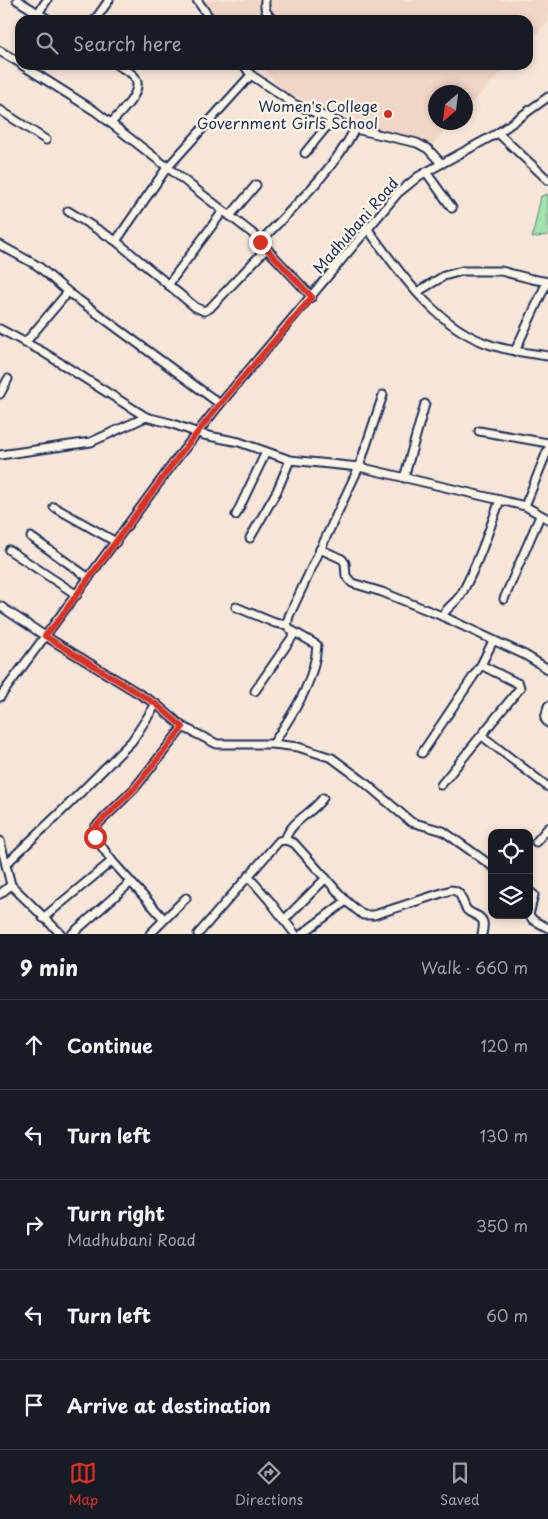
<!DOCTYPE html>
<meta charset="utf-8">
<style>
:root{--surface:#171b24;--page:#20242c;--text:#f1f3f6;--muted:#9ea1a6;--line:#363941;--accent:#d93025}
body{margin:0;font-family:"Playpen Sans",sans-serif;background:var(--page);color:var(--text)}
.controls{position:absolute;right:15px;bottom:15px;display:grid;overflow:hidden;border-radius:10px;box-shadow:0 2px 8px #0003}
.controls button{width:45px;height:45px;display:grid;place-items:center;padding:0;border:0;border-bottom:1px solid var(--line);background:var(--surface);color:var(--text);font:25px sans-serif}
.compass{position:absolute;left:428px;top:85px;width:45px;height:45px;border-radius:50%;background:var(--surface);box-shadow:0 2px 8px #0003;rotate:208deg}
.stop{position:absolute;width:15px;height:15px;margin:-11px;border:4px solid #d93025;border-radius:50%;background:#fff}
.stop.end{background:#d93025;border-color:#fff;box-shadow:0 1px 5px #0008}
.list{margin:0;padding:0;list-style:none}
h2{display:flex;justify-content:space-between;align-items:center;height:65px;margin:0;padding:0 20px;font-size:21px}
h2 small{font-size:16px;font-weight:400;color:var(--muted)}
.list li{display:grid;grid-template-columns:32px 1fr auto;gap:15px;align-items:center;box-sizing:border-box;height:90px;padding:0 20px;border-top:1px solid var(--line)}
.list b{display:block;font-size:19px;white-space:nowrap}
.list p{margin:0;font-size:16px;white-space:nowrap;color:var(--muted)}
.list em{font-size:16px;font-style:normal;color:var(--muted)}
.icon{flex:none;width:28px;height:28px;fill:none;stroke:currentColor;stroke-width:2;stroke-linecap:round;stroke-linejoin:round}
.map{position:relative;flex:none;width:548px;height:934px;overflow:hidden}
.search{position:absolute;background:var(--surface);box-shadow:0 2px 8px #0003;left:15px;right:15px;top:15px;height:55px;display:flex;align-items:center;gap:12px;box-sizing:border-box;padding:0 18px;border-radius:15px;color:var(--muted);font-size:19px}
.sheet{height:515px;background:var(--surface)}
nav{display:flex;justify-content:space-around;align-items:center;box-sizing:border-box;height:70px;border-top:1px solid var(--line);background:var(--surface);font-size:14px;color:var(--muted)}
nav a{display:grid;justify-items:center;gap:2px}
nav .on{color:var(--accent)}
.map>svg:first-child{display:block}
.built{fill:#f1d5c6}
.green{fill:#a0e3ad;stroke:#5e8986}
.lines{fill:none;stroke-linecap:round;stroke-linejoin:round}
.minor-casing{stroke:#1b2f5e;stroke-width:11}
.minor{stroke:#fcf5e5;stroke-width:7}
.route{stroke:#d93025;stroke-width:6}
.poi-dot{fill:#c8321e;stroke:#fcf5e5;stroke-width:2}
.labels{text-anchor:middle;dominant-baseline:central;stroke-width:4.5;stroke-linejoin:round;paint-order:stroke}
.poi-label{font-size:15px;fill:#1b2f5e;stroke:#fcf5e5;text-anchor:end}
.street-label{font-size:15px;fill:#1b2f5e;stroke:#fcf5e5}
</style>
<div class="map">
<svg width="548" height="934" viewBox="0 0 548 934">
<rect width="100%" height="100%" fill="#f7e6d7"/>
<filter id="ink" filterUnits="userSpaceOnUse"><feTurbulence type="fractalNoise" baseFrequency=".02" numOctaves="2"/><feDisplacementMap in="SourceGraphic" scale="10" xChannelSelector="R" yChannelSelector="G"/><feConvolveMatrix kernelMatrix="1 2 1 2 8 2 1 2 1" color-interpolation-filters="sRGB"/></filter>
<g filter="url(#ink)">
<g class="built">
<path d="M201,0H548V22L528,43V20H219Z"/>
<path d="M260,65H508L466,109V92H436V122L453,123L428,149L283,91Z"/>
</g>
<path class="green" d="M548,194V235L532,238L541,196Z"/>
<g class="lines">
<g class="minor-casing">
<g id="minor">
<path d="M17,0L49,20"/>
<path d="M197,0L211,20"/>
<path d="M265,0C264,9 266,13 273,20"/>
<path d="M38,13L47,0"/>
<path d="M95,20L109,0"/>
<path d="M0,51L20,63"/>
<path d="M22,65L95,111L252,233L312,297"/>
<path d="M244,65L251,75L294,104L355,129L417,143L428,149L441,163"/>
<path d="M0,110L46,140"/>
<path d="M111,123C120,113 146,90 134,76C130,72 122,68 117,65"/>
<path d="M498,133L548,180"/>
<path d="M305,153L332,120"/>
<path d="M426,172L452,208"/>
<path d="M68,211L116,241L195,307L204,311L210,308L266,249"/>
<path d="M230,216L256,185"/>
<path d="M367,228C400,273 436,327 491,345C509,351 529,353 548,356"/>
<path d="M116,241L166,169L251,75"/>
<path d="M260,242C294,206 331,173 355,129"/>
<path d="M0,245L38,266L68,292L220,404"/>
<path d="M168,285L223,211"/>
<path d="M417,292L444,276L462,271H501L532,279L548,282"/>
<path d="M0,329L43,352L146,417L170,423L204,435L239,442L290,460L359,467L500,500L525,506L548,519"/>
<path d="M25,343L68,292"/>
<path d="M515,351L547,282"/>
<path d="M0,394L8,379"/>
<path d="M479,431L548,443"/>
<path d="M0,455L91,442L146,417"/>
<path d="M404,478L425,404"/>
<path d="M525,506L548,449"/>
<path d="M54,507L116,542"/>
<path d="M236,515L266,452"/>
<path d="M31,537L89,578"/>
<path d="M250,538L277,491L290,460"/>
<path d="M320,549L342,559L345,563L346,576L352,583L382,592L442,616L525,655L548,669"/>
<path d="M9,550L77,595"/>
<path d="M504,599L540,516"/>
<path d="M0,606L45,636L156,704L183,727L217,744H273L298,747L332,758L363,781L411,822L443,831L492,866"/>
<path d="M236,607L275,623L287,625"/>
<path d="M442,616C448,606 457,602 462,593C478,563 489,531 500,500"/>
<path d="M255,691L295,633"/>
<path d="M0,697L178,457L220,404L398,193L419,176L498,133L548,97"/>
<path d="M548,706L545,719L548,723"/>
<path d="M482,736L548,787"/>
<path d="M273,744C293,713 315,682 317,645L291,630L287,625L289,616L359,467L383,395"/>
<path d="M422,753L481,665L493,641"/>
<path d="M441,785L520,688L519,684L481,665"/>
<path d="M285,840C292,819 311,815 323,798"/>
<path d="M0,841L11,885L61,934"/>
<path d="M536,842L548,828"/>
<path d="M6,864L69,804L132,741L156,704"/>
<path d="M248,876L269,900L295,934"/>
<path d="M529,891L534,895L529,915"/>
<path d="M0,894L11,885"/>
<path d="M529,915L533,920L548,928"/>
<path d="M43,918L112,861"/>
<path d="M164,919L112,861L95,837L94,830L95,827L134,789L183,727"/>
<path d="M284,920L326,878"/>
<path d="M72,934L131,882"/>
<path d="M150,934L186,898"/>
<path d="M198,934L279,841L285,840L294,843L346,901L363,915H374L451,890C463,891 461,902 467,910C472,915 481,915 483,922C484,926 483,930 482,934"/>
<path d="M302,934L346,901"/>
</g>
</g>
<use href="#minor" class="minor"/>
</g>
</g>
<g class="lines" filter="url(#ink)">
<path class="route" d="M95,837L94,830L95,827L134,789L183,727L156,704L45,636L56,623L178,457L220,404L312,297L260,242"/>
</g>
<circle class="poi-dot" cx="388" cy="114" r="5"/>
<g class="labels">
<g class="poi-label">
<text x="378" y="105">Women's College<tspan x="378" dy="17">Government Girls School</tspan></text>
</g>
<g class="street-label">
<text transform="translate(355 225) rotate(-49)">Madhubani Road</text>
</g>
</g>
</svg>
<div class="controls">
<button><svg class="icon" aria-label="locate" viewBox="0 0 24 24"><circle cx="12" cy="12" r="6"/><path d="M12 2v4M12 18v4M2 12h4M18 12h4"/></svg></button>
<button><svg class="icon" aria-label="layers" viewBox="0 0 24 24"><path d="M12 4l9 5-9 5-9-5zM3 14l9 5 9-5"/></svg></button>
</div>
<svg class="compass" viewBox="-18 -18 36 36"><path d="M0-13l5 13h-10z" fill="#e53935"/><path d="M0 13l5-13h-10z" fill="#9ea1a6"/></svg>
<div class="stop" style="left:95px;top:837px"></div>
<div class="stop end" style="left:260px;top:242px"></div>
<div class="search"><svg class="icon" aria-label="search" viewBox="0 0 24 24"><circle cx="10" cy="10" r="6"/><path d="M15 15l6 6"/></svg>Search here</div>
</div>
<section class="sheet">
<h2>9 min<small>Walk · 660 m</small></h2>
<ul class="list">
<li><svg class="icon" aria-label="ahead" viewBox="0 0 24 24"><path d="M12 20V5M6 11l6-6 6 6"/></svg><div><b>Continue</b></div><em>120 m</em></li>
<li><svg class="icon" aria-label="left" viewBox="0 0 24 24"><path d="M17 20v-9H6M10 6l-5 5 5 5"/></svg><div><b>Turn left</b></div><em>130 m</em></li>
<li><svg class="icon" aria-label="right" viewBox="0 0 24 24"><path d="M7 20v-9h11M14 6l5 5-5 5"/></svg><div><b>Turn right</b><p>Madhubani Road</p></div><em>350 m</em></li>
<li><svg class="icon" aria-label="left" viewBox="0 0 24 24"><path d="M17 20v-9H6M10 6l-5 5 5 5"/></svg><div><b>Turn left</b></div><em>60 m</em></li>
<li><svg class="icon" aria-label="arrive" viewBox="0 0 24 24"><path d="M6 21V4h12l-3 4 3 4H6"/></svg><div><b>Arrive at destination</b></div></li>
</ul>
</section>
<nav>
<a class="on"><svg class="icon" aria-label="map" viewBox="0 0 24 24"><path d="M3 6l6-2 6 2 6-2v14l-6 2-6-2-6 2zM9 4v14M15 6v14"/></svg>Map</a>
<a><svg class="icon" aria-label="directions" viewBox="0 0 24 24"><path d="M12 3l9 9-9 9-9-9zM9 14v-3h6M13 9l2 2-2 2"/></svg>Directions</a>
<a><svg class="icon" aria-label="saved" viewBox="0 0 24 24"><path d="M7 4h10v16l-5-4-5 4z"/></svg>Saved</a>
</nav>
